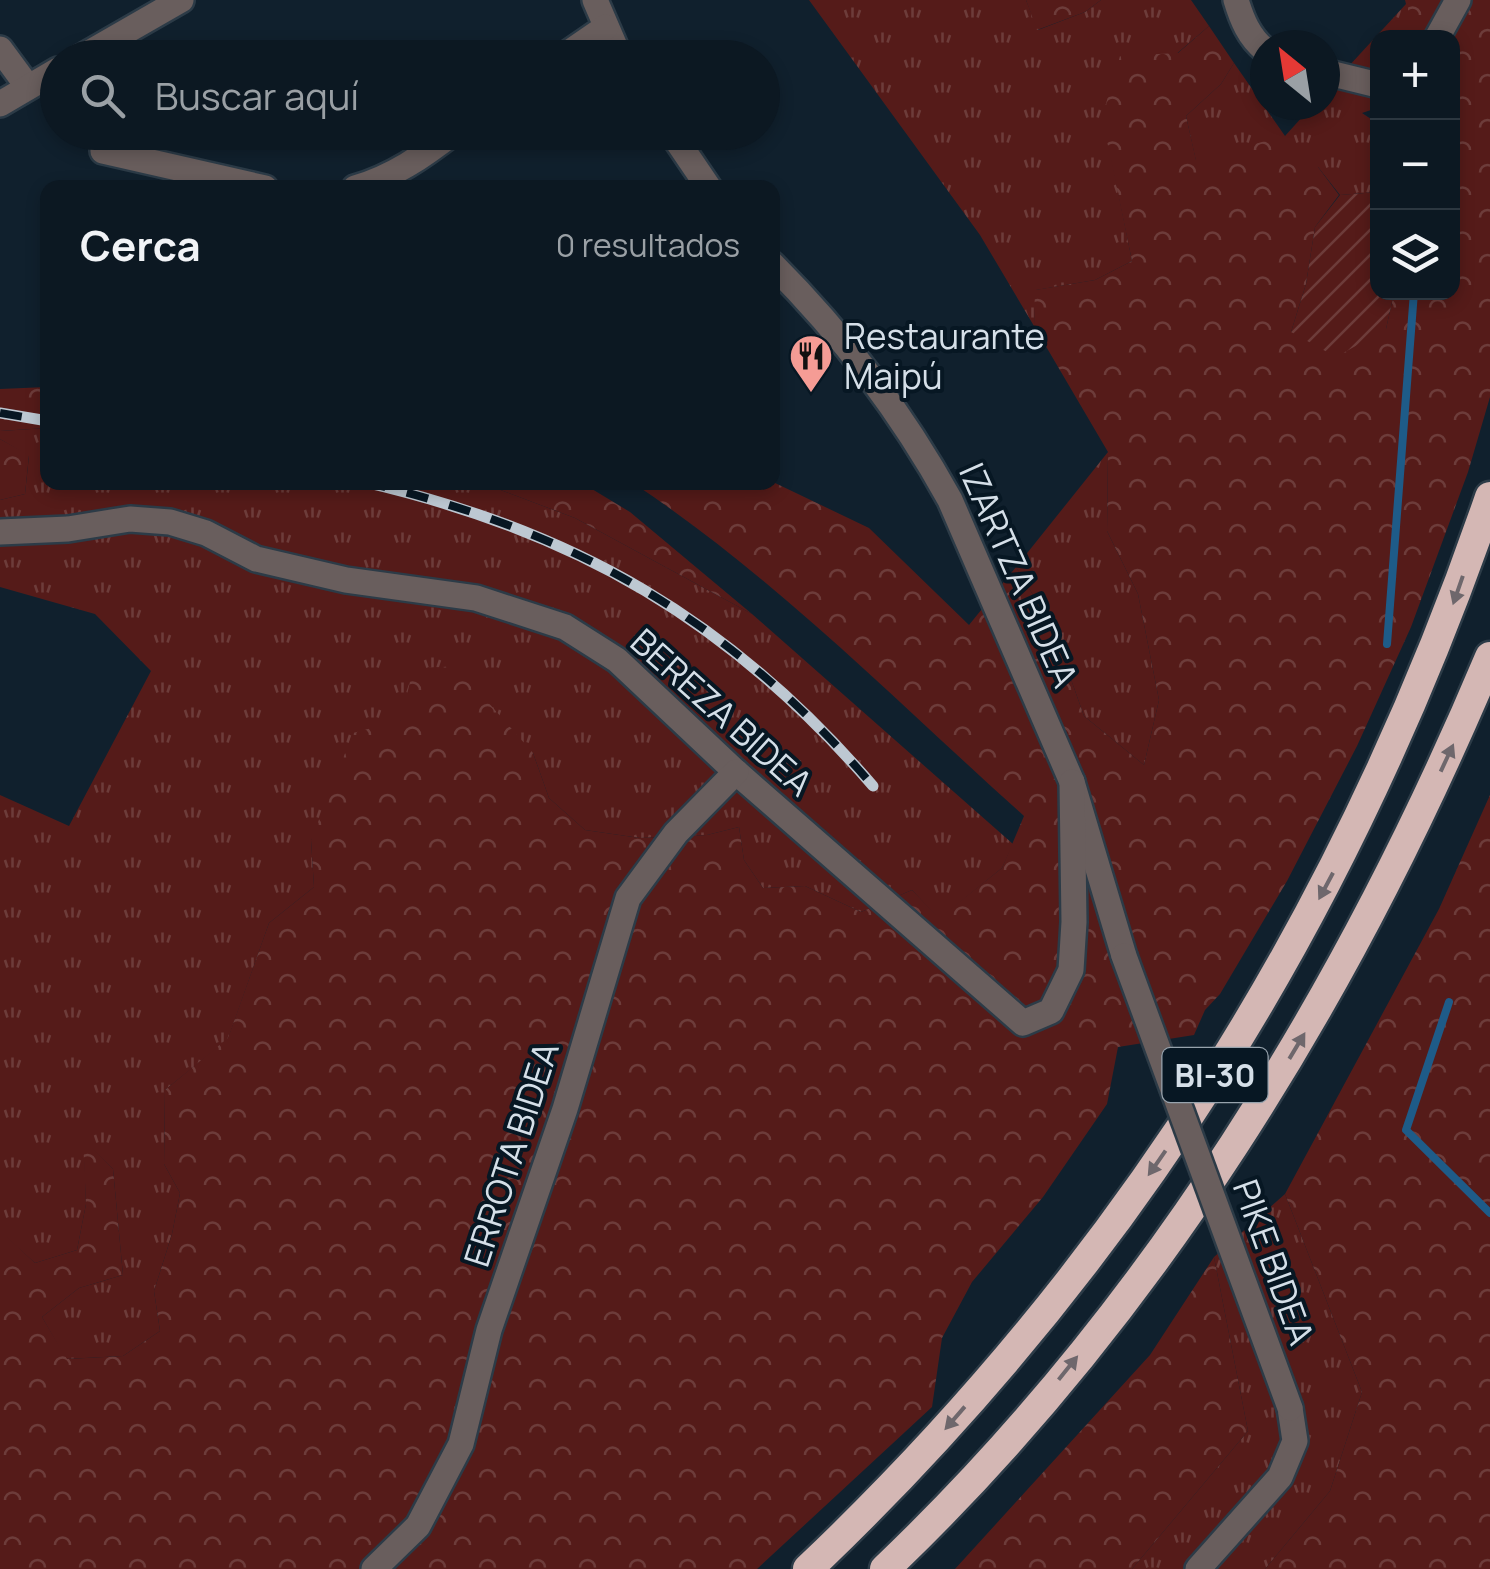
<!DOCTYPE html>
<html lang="es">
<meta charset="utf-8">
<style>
:root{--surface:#0c1822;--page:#1a252f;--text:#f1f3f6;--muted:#9aa0a5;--line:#2c3740}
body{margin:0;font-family:Manrope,sans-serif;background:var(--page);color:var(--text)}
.controls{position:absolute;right:30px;top:30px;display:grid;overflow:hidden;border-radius:20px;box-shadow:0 5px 15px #0003}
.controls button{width:90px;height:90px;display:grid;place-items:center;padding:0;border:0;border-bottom:2px solid var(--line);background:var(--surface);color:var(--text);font:50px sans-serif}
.compass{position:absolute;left:1250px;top:30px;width:90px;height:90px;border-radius:50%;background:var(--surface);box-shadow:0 5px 15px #0003;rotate:330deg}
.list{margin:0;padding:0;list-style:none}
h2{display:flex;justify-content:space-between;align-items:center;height:130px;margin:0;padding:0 40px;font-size:42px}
h2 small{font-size:32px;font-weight:400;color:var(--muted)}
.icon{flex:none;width:55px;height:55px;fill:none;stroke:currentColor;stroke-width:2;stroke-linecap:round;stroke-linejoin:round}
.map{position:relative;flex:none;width:1490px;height:1569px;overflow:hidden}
.search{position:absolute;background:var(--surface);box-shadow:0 5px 15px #0003;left:40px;top:40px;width:740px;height:110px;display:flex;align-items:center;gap:25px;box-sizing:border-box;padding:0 35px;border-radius:55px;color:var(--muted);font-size:38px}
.panel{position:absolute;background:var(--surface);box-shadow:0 5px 15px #0003;left:40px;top:180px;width:740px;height:310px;border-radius:20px}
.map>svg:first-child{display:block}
.grass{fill:url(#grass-tufts)}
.forest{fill:url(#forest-crowns)}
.garden{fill:url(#garden-furrows)}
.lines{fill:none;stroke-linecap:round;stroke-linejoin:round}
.stream{stroke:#1e5b88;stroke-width:8}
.street-casing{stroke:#2c3b47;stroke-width:30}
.highway-casing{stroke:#2c3b47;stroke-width:35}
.street{stroke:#695e5d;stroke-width:25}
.highway{stroke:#d4b7b4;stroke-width:30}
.rail-casing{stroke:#bdc8d2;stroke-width:11}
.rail{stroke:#071723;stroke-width:8;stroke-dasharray:22;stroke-linecap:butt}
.street-bridge-casing{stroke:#2c3b47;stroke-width:30;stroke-linecap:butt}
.street-bridge{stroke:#695e5d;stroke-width:25}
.oneway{fill:#6e676c}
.labels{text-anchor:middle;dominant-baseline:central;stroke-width:8;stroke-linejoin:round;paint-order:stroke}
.shield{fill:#071723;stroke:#97a3ad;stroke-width:2.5}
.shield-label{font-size:32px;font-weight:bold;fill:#d5dfe8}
.poi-label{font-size:35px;fill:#d5dfe8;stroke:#071723;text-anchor:start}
.street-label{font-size:35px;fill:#d5dfe8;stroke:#071723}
</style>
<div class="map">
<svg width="1490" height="1569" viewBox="0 0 1490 1569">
<defs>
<pattern id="grass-tufts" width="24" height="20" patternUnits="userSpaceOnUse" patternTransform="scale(2.5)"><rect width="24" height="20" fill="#551b19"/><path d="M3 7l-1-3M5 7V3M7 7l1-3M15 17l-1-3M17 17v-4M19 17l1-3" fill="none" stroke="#6d3c3a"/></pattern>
<pattern id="forest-crowns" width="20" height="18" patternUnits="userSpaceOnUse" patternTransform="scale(2.5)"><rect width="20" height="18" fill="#551b19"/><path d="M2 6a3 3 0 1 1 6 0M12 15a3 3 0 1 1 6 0" fill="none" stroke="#6d3c3a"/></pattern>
<pattern id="garden-furrows" width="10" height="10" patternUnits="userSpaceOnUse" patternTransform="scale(2.5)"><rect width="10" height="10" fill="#551b19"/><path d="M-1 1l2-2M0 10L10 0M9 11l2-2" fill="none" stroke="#6d3c3a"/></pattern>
</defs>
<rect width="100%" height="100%" fill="#10202d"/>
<g class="grass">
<path d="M809,0H1026L1038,30L1085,12L1101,0H1191L1209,26L1103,117L1132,261L1095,280L1036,290L1034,326L980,235Z"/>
<path d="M1405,0H1408V37L1378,38L1377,108L1362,113L1377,123V192L1340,195L1318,167L1196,161L1186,116L1221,84L1234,63L1285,136L1313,105H1325V92L1406,4Z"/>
<path d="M47,428L48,482L482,483L575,518L752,614L1013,844L1002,868L939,919L912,890L861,912L805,886L763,888L744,860L739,827L707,835L640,838L585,830L549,798L533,753L401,720L311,840L314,887L269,923L228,1039L165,1090L164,1164L180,1193L172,1234L154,1291L160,1331L123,1356L66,1359L42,1317L79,1288L123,1275L113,1169L84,1141L86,1204L77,1250L35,1263L4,1235H0V795L69,826L151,671L95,614L0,587V500L25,494L29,456L0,439V431Z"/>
<path d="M1108,452L1107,531L1138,594L1159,700L1144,765L1084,716L1052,626L1016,567Z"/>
<path d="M1285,1194L1362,1392L1330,1491L1265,1569H1132L1248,1431L1214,1257Z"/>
</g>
<g class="forest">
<path d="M1026,0H1101L1085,12L1037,30Z"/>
<path d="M1408,0H1490V397L1468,472L1411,627L1357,746L1287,881L1220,994L1205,1010L1194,1035L1118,1047L1107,1104L1043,1197L972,1282L942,1338L932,1407L757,1569H0V1235L4,1234L35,1263L77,1250L86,1204L83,1139L113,1169L123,1275L79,1288L42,1317L67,1359L123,1356L160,1331L154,1291L172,1234L180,1193L164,1164L165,1090L228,1038L269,923L314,887L311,840L353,733L401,720L413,669L456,666L533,753L549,798L585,830L640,838L707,835L739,827L744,860L763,888L805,886L861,912L912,890L939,918L1002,868L1024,816C897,702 775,577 633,483L773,482L869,528L969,625L1016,567L1052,626L1084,716L1144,765L1159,700L1138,594L1107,531L1108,452L1034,326L1035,290L1095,280L1132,261L1102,117L1120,56L1178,53L1209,26L1234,63L1221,84L1186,116L1196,160L1284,136L1318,167L1339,195L1315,227L1306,284L1291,332L1386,329L1394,293L1452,292V38L1408,37Z"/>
<path d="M47,387V428L0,431V389Z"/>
<path d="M0,439L29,455L25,494L0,500Z"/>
<path d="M482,483H582L630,512L752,614L575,518Z"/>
<path d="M1490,795V1569H1265L1330,1491L1362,1392L1285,1194L1439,909Z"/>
<path d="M1214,1257L1248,1431L1132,1569H955L1150,1355Z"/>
</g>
<path class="garden" d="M1377,192L1378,292L1394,293L1386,329L1336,357L1291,332L1306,284L1315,227L1340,195Z"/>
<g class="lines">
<g class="stream">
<path d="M1387,644L1414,292"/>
<path d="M1449,1002L1406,1130L1490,1213"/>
</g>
<g class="street-casing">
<g id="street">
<path d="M595,0L620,58"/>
<path d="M1236,0C1242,20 1249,37 1265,50"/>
<path d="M1437,38L1458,0"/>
<path d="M0,49L28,87"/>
<path d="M80,58L181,0"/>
<path d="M561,58L606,27"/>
<path d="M1325,72L1378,85"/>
<path d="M0,104L58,70"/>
<path d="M671,132L709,188"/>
<path d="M103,151L265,188"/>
<path d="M355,188C393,177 423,156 454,132"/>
<path d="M772,264C843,335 902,413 950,500L1072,782L1124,956"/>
<path d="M0,532L68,529L130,519L170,522L206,533L256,559L346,580L476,598L565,627L617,660L736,772L1023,1023L1051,1011L1071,970L1074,922L1072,782"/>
<path d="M374,1569L418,1526L461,1444L489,1330L565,1109L628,898L676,833L736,772"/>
<path d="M1198,1569L1280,1477L1295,1441L1290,1408"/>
</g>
</g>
<g class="highway-casing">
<g id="highway">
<path d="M808,1569C1126,1267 1348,912 1490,497"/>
<path d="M885,1569C1151,1316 1349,993 1490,657"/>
</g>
</g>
<use href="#street" class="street"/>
<use href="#highway" class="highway"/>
<g class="rail-casing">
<g id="rail">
<path d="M0,413L48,421"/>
<path d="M364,482C576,531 731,621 873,786"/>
</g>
</g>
<use href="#rail" class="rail"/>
<g class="street-bridge-casing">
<path id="street-bridge" d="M1124,956L1290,1408"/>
</g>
<use href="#street-bridge" class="street-bridge"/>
</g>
<defs><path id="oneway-solid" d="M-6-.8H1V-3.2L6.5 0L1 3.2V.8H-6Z" transform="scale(2.5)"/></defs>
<g class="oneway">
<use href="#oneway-solid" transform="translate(1458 590) rotate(109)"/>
<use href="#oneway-solid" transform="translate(1447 758) rotate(-65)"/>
<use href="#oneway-solid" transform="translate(1326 886) rotate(118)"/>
<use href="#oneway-solid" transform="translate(1297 1046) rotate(-59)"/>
<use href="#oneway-solid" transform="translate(1157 1163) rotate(125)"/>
<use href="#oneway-solid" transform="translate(1068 1368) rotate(-51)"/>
<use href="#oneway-solid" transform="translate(955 1418) rotate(131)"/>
</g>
<defs>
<g id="restaurant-pin" transform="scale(2.25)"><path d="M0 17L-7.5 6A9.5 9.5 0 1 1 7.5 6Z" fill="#f59c95" stroke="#071723"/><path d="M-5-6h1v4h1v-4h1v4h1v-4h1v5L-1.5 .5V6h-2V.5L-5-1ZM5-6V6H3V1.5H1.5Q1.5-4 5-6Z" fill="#111"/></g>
</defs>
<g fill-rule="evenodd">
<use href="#restaurant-pin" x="811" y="356"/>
</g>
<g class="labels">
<rect class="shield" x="1162.5" y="1048" width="105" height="54" rx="8"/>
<g class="shield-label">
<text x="1215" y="1075">BI-30</text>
</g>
<g class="poi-label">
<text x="844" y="336">Restaurante<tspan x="844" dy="40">Maipú</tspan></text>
</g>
<g class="street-label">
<text transform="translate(1019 575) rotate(66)">IZARTZA BIDEA</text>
<text transform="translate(722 712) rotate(42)">BEREZA BIDEA</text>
<text transform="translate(511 1154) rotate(-72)">ERROTA BIDEA</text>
<text transform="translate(1274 1262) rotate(70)">PIKE BIDEA</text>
</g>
</g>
</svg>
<div class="controls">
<button>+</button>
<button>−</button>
<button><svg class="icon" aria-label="layers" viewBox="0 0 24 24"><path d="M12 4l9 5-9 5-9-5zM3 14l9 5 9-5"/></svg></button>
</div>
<svg class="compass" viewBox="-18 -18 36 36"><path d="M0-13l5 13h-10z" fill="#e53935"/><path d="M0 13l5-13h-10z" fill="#9aa0a5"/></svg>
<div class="search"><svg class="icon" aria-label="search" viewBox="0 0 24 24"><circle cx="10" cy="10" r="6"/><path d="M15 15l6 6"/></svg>Buscar aquí</div>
<section class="panel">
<h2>Cerca<small>0 resultados</small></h2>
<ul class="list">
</ul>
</section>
</div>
